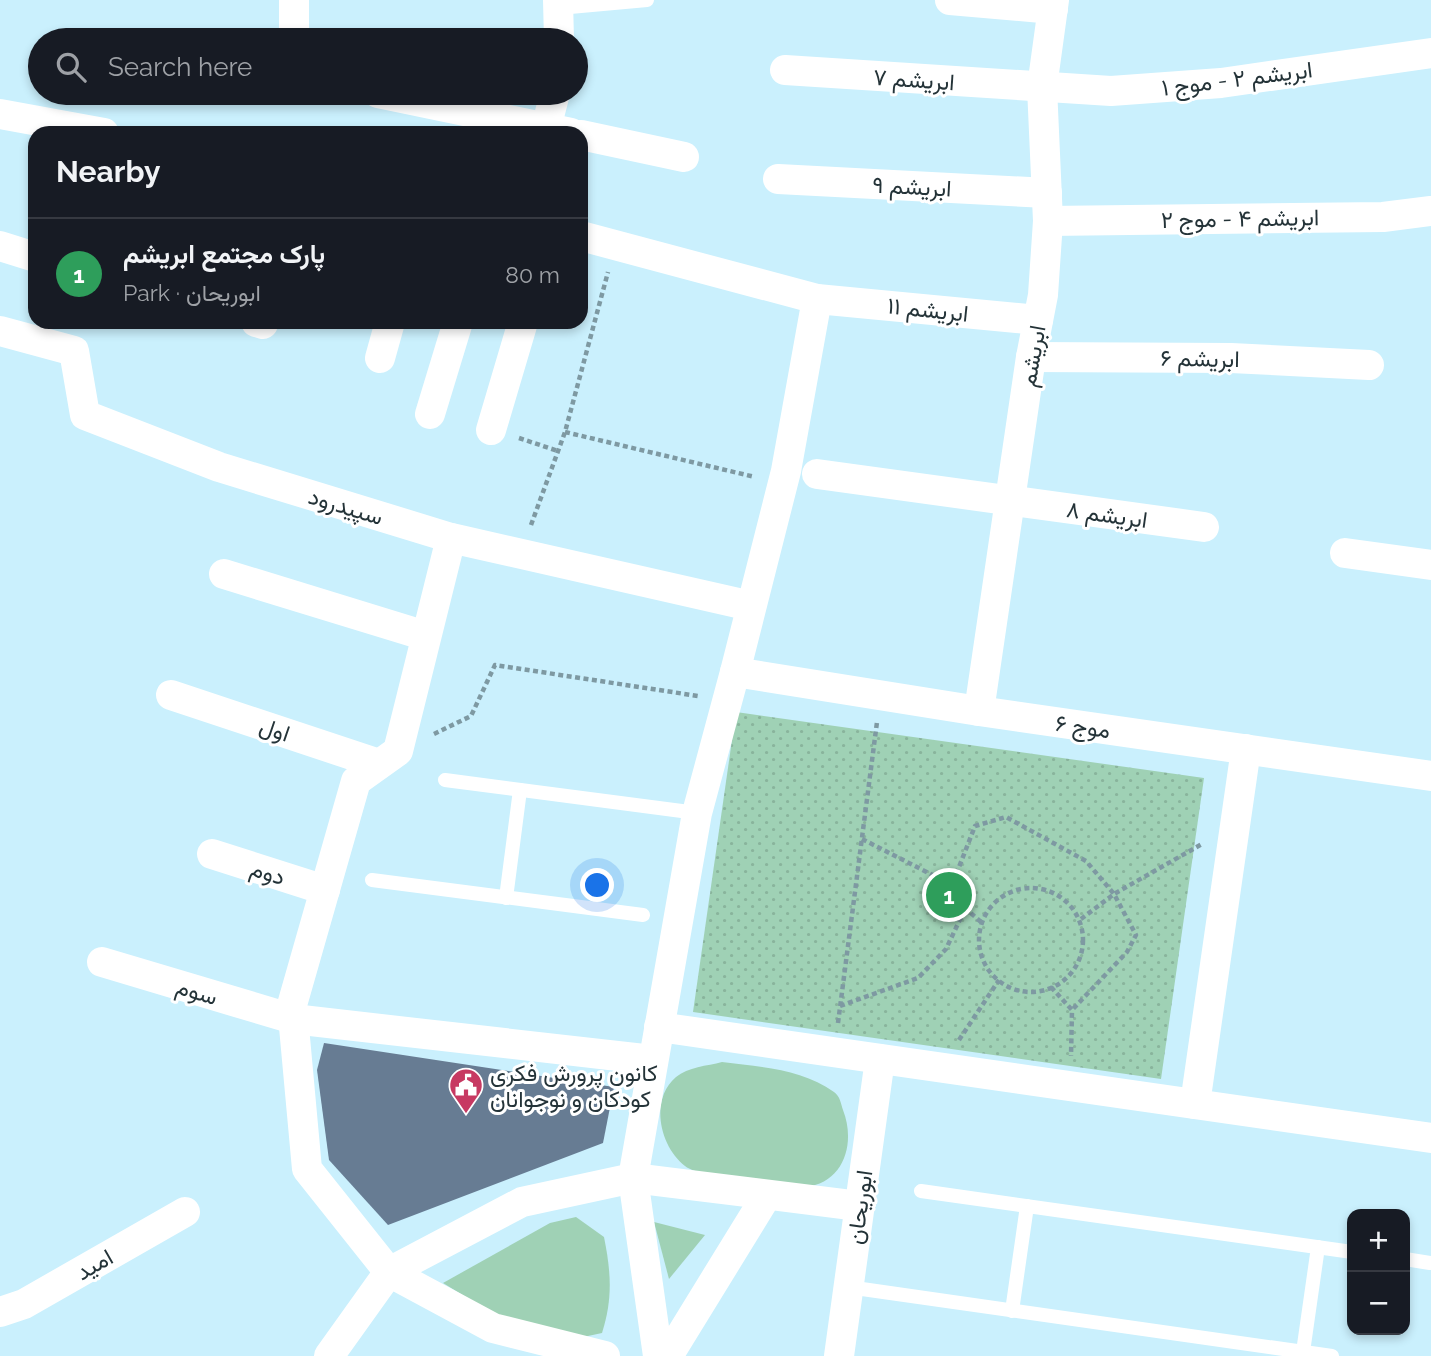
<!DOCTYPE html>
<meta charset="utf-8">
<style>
:root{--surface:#171b24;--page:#242831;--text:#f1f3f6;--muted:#9ea1a6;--line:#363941;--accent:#2563eb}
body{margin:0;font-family:Raleway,Vazirmatn,sans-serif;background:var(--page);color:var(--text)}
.controls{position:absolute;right:21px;bottom:21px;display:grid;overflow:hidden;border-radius:14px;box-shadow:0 4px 10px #0003}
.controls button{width:63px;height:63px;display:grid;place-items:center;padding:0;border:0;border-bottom:2px solid var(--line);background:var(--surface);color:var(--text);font:35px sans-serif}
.you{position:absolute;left:598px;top:886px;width:24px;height:24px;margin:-18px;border:5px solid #fff;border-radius:50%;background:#1a73e8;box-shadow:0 0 0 10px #1a73e833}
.badge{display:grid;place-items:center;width:46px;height:46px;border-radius:50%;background:var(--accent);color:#fff;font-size:23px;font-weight:700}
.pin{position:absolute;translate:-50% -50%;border:4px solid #fff;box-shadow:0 2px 7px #0006}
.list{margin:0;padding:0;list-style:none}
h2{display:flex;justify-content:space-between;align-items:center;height:91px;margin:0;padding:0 28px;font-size:30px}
h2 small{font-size:23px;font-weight:400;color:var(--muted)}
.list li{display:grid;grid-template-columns:46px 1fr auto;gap:21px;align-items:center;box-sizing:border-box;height:112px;padding:0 28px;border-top:2px solid var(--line)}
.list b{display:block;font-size:26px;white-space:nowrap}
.list p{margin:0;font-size:23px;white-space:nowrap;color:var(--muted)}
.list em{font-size:23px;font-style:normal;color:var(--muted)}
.icon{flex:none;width:38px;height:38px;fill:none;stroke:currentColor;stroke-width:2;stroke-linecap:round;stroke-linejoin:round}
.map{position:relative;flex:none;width:1431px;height:1356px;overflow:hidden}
.search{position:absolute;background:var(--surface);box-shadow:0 4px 10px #0003;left:28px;top:28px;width:560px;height:77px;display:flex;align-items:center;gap:18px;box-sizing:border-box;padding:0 24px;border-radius:38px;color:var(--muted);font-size:26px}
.panel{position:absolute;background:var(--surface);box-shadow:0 4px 10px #0003;left:28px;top:126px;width:560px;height:203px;border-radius:21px}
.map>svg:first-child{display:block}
.green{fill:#9fd1b5}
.park{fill:url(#park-dots)}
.building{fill:#677c93}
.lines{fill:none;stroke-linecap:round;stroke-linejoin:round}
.path{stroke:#7e99a2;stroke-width:4.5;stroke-dasharray:5 3.5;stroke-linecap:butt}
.service{stroke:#fff;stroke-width:14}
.minor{stroke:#fff;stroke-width:30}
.labels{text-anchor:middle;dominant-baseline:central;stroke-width:6;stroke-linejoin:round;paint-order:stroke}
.street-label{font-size:23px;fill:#243338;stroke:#fff}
.poi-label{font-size:23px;fill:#243338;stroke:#fff;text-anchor:start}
</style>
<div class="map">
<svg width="1431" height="1356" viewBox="0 0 1431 1356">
<defs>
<pattern id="park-dots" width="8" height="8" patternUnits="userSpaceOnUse" patternTransform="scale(1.75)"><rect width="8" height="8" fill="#9fd1b5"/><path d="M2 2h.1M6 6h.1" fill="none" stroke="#89b49c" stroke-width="1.8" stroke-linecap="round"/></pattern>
</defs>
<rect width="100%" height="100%" fill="#caf0fd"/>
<g class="green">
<path d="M722,1062C760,1067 802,1069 834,1092C840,1096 841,1104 843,1110C856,1143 844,1183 805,1187C785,1188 699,1178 685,1166C660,1147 649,1100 676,1077C688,1067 707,1066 722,1062Z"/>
<path d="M576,1217L604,1237C611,1272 613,1298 602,1333L574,1339L508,1323L443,1283L550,1223Z"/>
<path d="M654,1222L705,1235L669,1279Z"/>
</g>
<path class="park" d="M736,712L1204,778L1161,1079L693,1012Z"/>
<path class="building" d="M324,1043L614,1087L603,1143L388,1225L329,1160L317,1070Z"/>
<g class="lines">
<g class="path">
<path d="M565,432L755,477"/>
<path d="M519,438L558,451"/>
<path d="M531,525L565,432L608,272"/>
<path d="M434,734L471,716L495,665L698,696"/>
<path d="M862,839L952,885"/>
<circle cx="1031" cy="940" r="52"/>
<path d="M1081,919L1114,894L1202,844"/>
<path d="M981,922L965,908L952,885L975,826L1006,817L1086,861L1114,894L1136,935L1127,952L1072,1010"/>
<path d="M1051,987L1072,1010L1071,1056"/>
<path d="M840,1006L918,978L946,949L965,909"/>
<path d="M838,1023L877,722"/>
<path d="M959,1040L999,980"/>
</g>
<g class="service">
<path d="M559,8L647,0"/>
<path d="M445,780L697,813"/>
<path d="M372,880L643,915"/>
<path d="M506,898L520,790"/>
<path d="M921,1191L1352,1252"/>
<path d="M1405,1259L1430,1263"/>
<path d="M848,1287L1332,1356"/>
<path d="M1012,1311L1027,1206"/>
<path d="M1303,1352L1318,1247"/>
</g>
<g class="minor">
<path d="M294,0V31"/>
<path d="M558,0L559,40"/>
<path d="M950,0L1053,9"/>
<path d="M785,70L1111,91L1221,83L1431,53"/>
<path d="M378,93L571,133"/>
<path d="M0,114L104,133"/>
<path d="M546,128L555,93"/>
<path d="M581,135L684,157"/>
<path d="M778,179L1047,193"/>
<path d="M1048,221L1383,217L1431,211"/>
<path d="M581,236L817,299L1038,320"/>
<path d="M0,246L35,257"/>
<path d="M256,322L263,324"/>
<path d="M0,331L74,351L85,415L219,467L451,538L751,606"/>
<path d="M1031,357L1231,358L1369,365"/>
<path d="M380,358L390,322"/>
<path d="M430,414L458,322"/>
<path d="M491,430L523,322"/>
<path d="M817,474L1204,527"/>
<path d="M451,538L398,751L356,781L292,1005L307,1169L389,1272L493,1328L605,1356"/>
<path d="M1345,553L1431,565"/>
<path d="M224,574L426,636"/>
<path d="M735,672L979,711L1431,776"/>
<path d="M171,695L379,764"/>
<path d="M979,711L1031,357L1043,295L1048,221L1042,87L1054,0"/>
<path d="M212,854L325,890"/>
<path d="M102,962L293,1019L653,1060"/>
<path d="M659,1027L1431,1138"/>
<path d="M1195,1104L1246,749"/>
<path d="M0,1312L24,1304L185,1212"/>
<path d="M329,1356L389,1272L522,1202L633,1178L859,1206"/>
<path d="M658,1356L633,1178L697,813L735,672L786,471L817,299"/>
<path d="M668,1356L767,1195"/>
<path d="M839,1356L880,1059"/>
</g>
</g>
<defs>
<g id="civic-pin" transform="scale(1.75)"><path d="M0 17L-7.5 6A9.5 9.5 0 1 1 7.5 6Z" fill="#c73962" stroke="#fff"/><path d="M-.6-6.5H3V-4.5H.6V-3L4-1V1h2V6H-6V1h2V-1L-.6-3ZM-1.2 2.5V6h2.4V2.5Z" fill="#fff"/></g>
</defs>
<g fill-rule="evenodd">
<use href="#civic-pin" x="466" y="1085"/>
</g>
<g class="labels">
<g class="street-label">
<text transform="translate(1237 78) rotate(-7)">ابریشم ۲ - موج ۱</text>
<text transform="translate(914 79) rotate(4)">ابریشم ۷</text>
<text transform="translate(912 186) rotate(3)">ابریشم ۹</text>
<text transform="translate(1240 218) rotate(-1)">ابریشم ۴ - موج ۲</text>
<text transform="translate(928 309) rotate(6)">ابریشم ۱۱</text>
<text transform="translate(1032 356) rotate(-80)">ابریشم</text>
<text transform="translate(1200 358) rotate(1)">ابریشم ۶</text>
<text transform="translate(346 506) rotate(17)">سپیدرود</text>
<text transform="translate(1107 514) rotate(8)">ابریشم ۸</text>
<text transform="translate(1083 726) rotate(8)">موج ۶</text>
<text transform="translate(275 729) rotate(19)">اول</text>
<text transform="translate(268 872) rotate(18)">دوم</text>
<text transform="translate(197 991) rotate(17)">سوم</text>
<text transform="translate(859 1207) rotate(-82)">ابوریحان</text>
<text transform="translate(94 1264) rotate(-30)">امید</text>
</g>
<g class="poi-label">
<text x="490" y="1072">کانون پرورش فکری<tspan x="490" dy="26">کودکان و نوجوانان</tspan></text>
</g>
</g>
</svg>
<div class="controls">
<button>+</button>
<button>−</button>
</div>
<div class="you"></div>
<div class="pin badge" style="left:949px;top:895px;background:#2e9e5b">1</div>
<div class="search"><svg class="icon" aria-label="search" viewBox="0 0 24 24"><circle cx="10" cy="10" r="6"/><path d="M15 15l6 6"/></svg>Search here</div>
<section class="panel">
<h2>Nearby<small></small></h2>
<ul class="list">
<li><span class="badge" style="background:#2e9e5b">1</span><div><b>پارک مجتمع ابریشم</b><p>Park · ابوریحان</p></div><em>80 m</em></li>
</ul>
</section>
</div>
